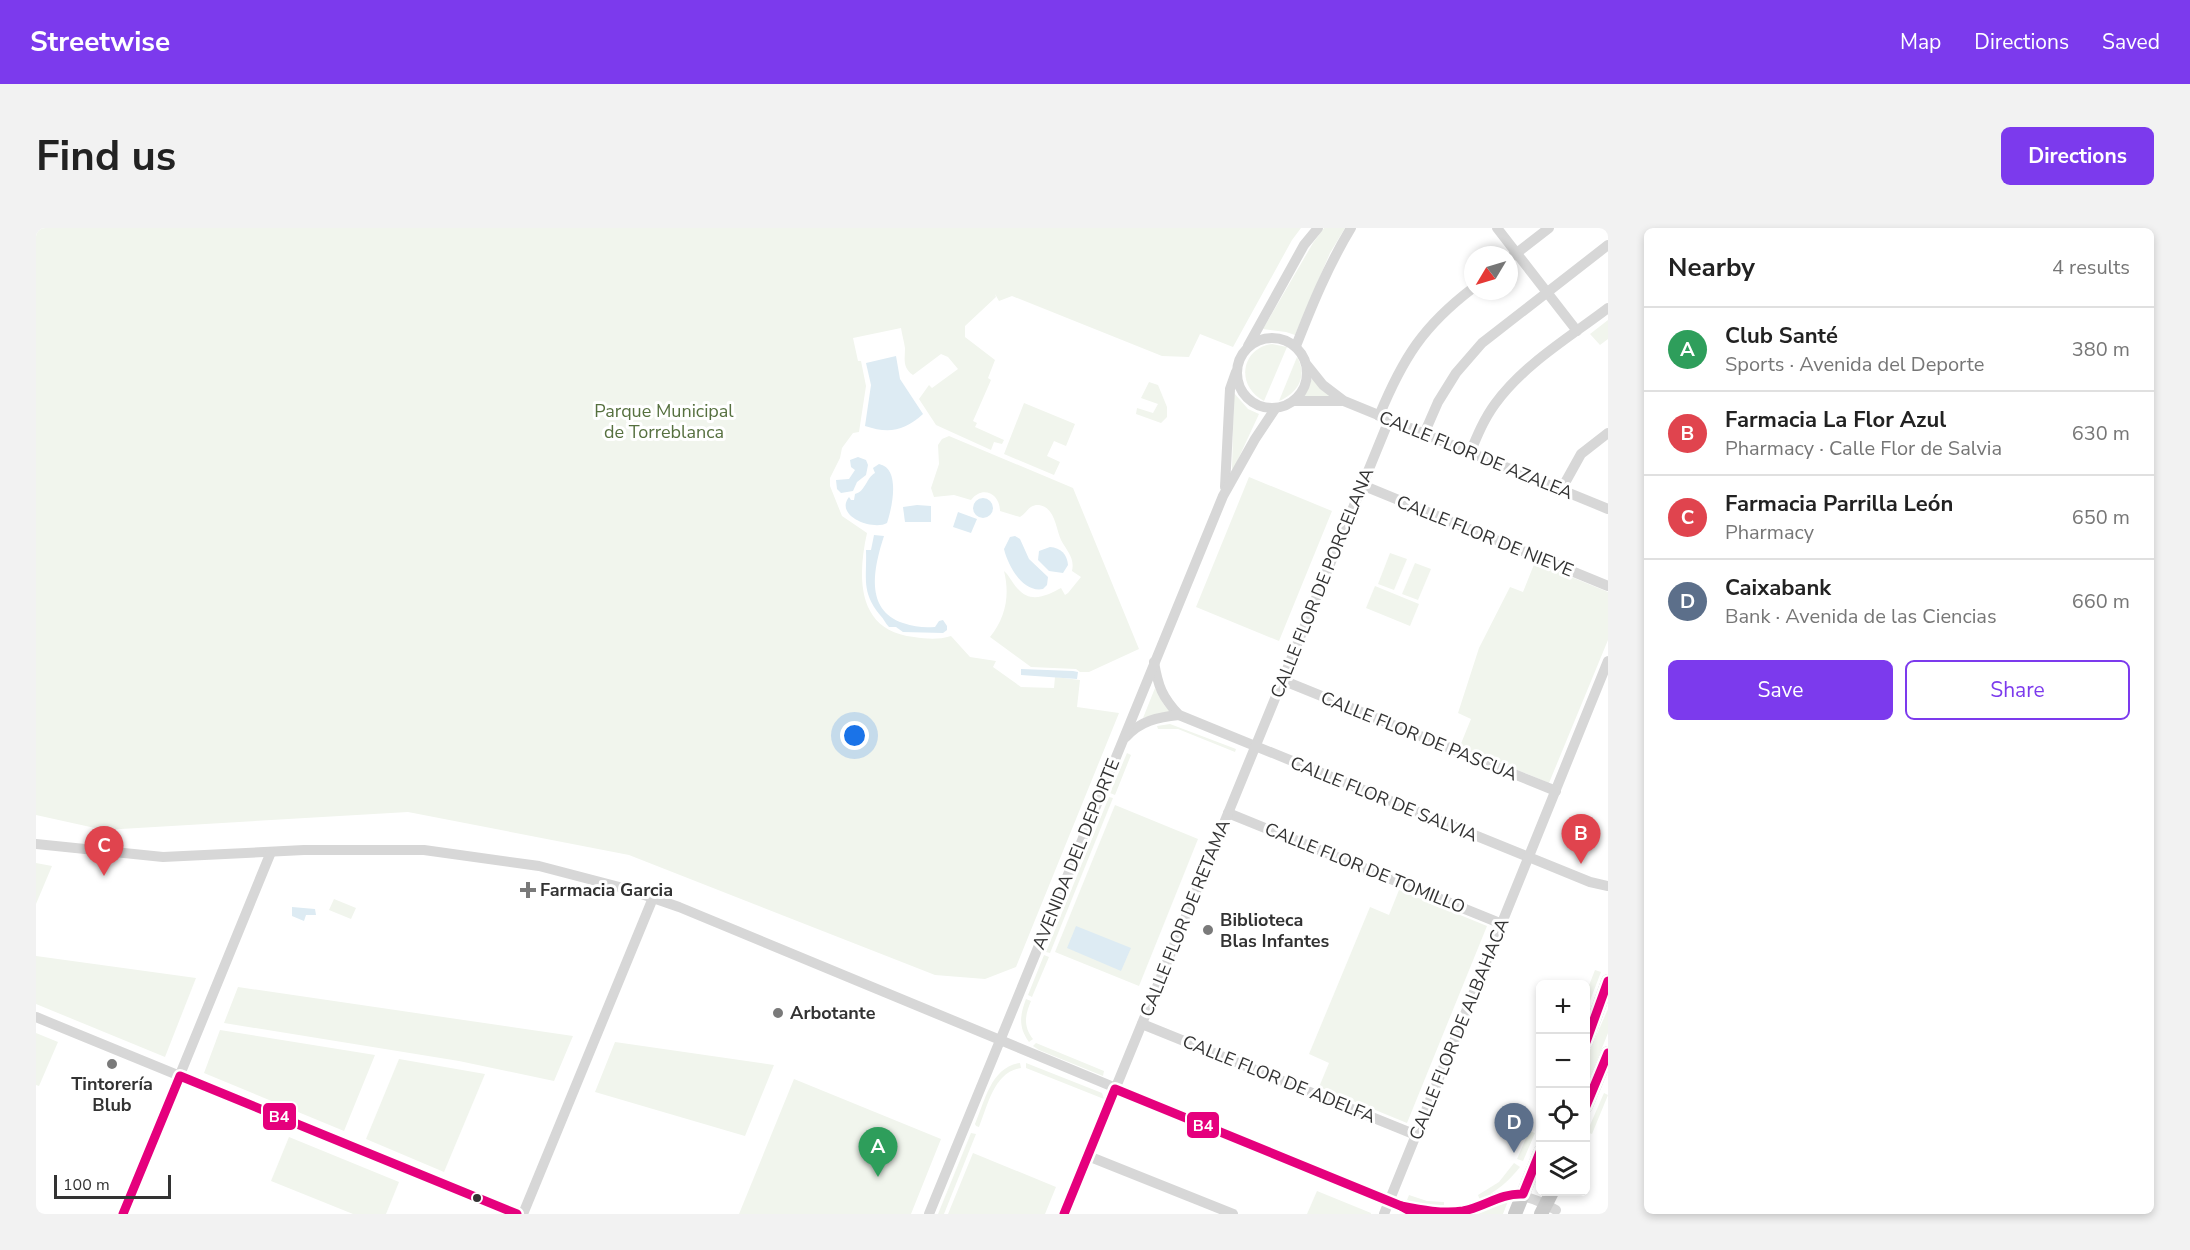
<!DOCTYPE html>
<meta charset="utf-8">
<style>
:root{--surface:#fff;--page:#f2f2f2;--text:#222;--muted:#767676;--line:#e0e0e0;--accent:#7c3aed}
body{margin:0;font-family:"Nunito Sans",sans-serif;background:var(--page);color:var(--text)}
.controls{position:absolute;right:18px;bottom:18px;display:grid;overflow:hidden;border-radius:9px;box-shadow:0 3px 9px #0003}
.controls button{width:54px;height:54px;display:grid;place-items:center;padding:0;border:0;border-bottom:2px solid var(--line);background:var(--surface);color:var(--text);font:30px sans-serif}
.compass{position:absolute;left:1428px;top:18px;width:54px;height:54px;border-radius:50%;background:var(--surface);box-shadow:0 3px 9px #0003;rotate:232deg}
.scale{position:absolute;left:18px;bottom:15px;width:117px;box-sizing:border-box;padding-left:6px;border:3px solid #333;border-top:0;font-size:16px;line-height:21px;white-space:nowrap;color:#333;-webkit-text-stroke:4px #fff;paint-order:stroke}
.you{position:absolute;left:819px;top:508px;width:21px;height:21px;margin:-15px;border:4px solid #fff;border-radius:50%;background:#1a73e8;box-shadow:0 0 0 9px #1a73e833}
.badge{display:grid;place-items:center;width:39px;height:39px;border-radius:50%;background:var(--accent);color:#fff;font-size:20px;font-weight:700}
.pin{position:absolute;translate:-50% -50px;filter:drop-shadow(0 2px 3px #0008)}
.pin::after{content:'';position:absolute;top:32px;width:21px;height:18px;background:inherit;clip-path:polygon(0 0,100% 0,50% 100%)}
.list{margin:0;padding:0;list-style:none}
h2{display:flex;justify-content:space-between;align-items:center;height:78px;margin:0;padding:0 24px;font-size:26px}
h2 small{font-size:20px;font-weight:400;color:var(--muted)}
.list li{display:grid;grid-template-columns:39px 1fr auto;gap:18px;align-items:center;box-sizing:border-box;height:84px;padding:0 24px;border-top:2px solid var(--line)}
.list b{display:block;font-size:22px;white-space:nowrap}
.list p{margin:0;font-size:20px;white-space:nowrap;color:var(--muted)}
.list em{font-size:20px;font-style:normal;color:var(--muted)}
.actions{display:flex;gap:12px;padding:18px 24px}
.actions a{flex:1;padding:14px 0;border:2px solid var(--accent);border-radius:9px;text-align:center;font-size:21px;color:var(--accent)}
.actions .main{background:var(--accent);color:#fff}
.icon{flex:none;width:33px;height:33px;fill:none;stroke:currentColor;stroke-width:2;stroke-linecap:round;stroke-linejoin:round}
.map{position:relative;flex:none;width:1572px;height:986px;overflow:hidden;border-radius:9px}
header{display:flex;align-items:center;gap:36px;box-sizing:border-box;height:84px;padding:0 30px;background:var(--accent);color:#fff}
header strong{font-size:28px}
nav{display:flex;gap:33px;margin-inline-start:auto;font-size:21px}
.intro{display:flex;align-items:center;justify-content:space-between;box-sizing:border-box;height:144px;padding:0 36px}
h1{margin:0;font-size:42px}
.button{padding:15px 27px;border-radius:9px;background:var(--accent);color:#fff;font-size:21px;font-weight:700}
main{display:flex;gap:36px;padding:0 36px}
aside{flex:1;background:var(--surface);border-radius:9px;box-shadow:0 3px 9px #0003}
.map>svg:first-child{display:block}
.green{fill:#f1f5ed}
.water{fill:#ddebf3}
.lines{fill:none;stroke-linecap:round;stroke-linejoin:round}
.minor{stroke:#d7d7d7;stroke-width:10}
.major{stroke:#cacaca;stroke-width:14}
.bus-1-casing{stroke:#fff;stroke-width:14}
.bus-1{stroke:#e5007d;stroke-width:9}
.poi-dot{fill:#7a7a7a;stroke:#fff;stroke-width:2}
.bus-dot{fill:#333;stroke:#fff;stroke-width:2}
.labels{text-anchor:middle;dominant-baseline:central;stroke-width:6;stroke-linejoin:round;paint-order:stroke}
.park-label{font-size:18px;fill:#56703f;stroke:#fff}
.street-label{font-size:18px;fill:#333;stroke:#fff}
.poi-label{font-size:18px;font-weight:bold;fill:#333;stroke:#fff;text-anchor:start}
.line-badge{stroke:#fff;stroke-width:2}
.badge-label{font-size:16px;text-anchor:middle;font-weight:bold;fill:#fff}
</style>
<header>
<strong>Streetwise</strong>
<nav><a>Map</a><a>Directions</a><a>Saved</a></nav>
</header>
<div class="intro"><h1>Find us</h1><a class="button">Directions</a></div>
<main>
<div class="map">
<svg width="1572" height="986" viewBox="0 0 1572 986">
<rect width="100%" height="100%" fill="#fff"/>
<g class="green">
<path d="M0,0H1265L1256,12L1197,119L1164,106L1153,129L1126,128L976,68L963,73L959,66L960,69L929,98V109L959,132L952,150L955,152L937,193L941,195L939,199L968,212L966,216L958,214L955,222L900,197L883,171L893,157L896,160L922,141L912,129L905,126L877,147C866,139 869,131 869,120C868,113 866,107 865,100L817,110L822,133H825L830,158L823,204L817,205L806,220L804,230L794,250V258L806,288L831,305C821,350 821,403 878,409C891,411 902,412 915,408L934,429L960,433L957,439L985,459L1018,460L1019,449L1044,452L1041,479L1083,485L980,739L949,751L899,747L593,627L372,584L68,602L0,587Z"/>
<path d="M1288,0H1309L1294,25L1259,107L1250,104L1227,101L1277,15Z"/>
<path d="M1572,92V111L1564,117L1554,106Z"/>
<path d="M1236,116L1251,119L1228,173C1199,158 1205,120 1236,116Z"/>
<path d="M1261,129C1272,148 1262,165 1243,173Z"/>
<path d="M1276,150L1298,169H1268L1273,160Z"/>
<path d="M1113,154L1122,157L1131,179V189L1125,195L1100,186L1101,180L1117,185L1122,176L1105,170Z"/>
<path d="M1198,165L1212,181L1223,186L1198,240L1196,241Z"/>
<path d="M988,175L1039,196L1030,218L1018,213L1011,228L1024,234L1018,247L968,226Z"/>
<path d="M913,208L1037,260L1103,421L1053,444H1044L1040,441L995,439L954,409C970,389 974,367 968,343C973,347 977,356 982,361C995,376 1012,367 1025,360L1029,367L1032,365L1045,349L1036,343C1039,330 1031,323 1025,312C1020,301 1019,279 1003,277C993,276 991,285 984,289L964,283C964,265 946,257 935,272L918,267L898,269L895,260L903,236L902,217L906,211Z"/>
<path d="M1213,249L1296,283L1243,413L1160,379Z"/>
<path d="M1354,325L1371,331L1358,362L1342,356Z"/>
<path d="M1499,334L1572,364V412L1513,555L1424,518L1435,491L1422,485L1443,420L1474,359L1487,364Z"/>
<path d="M1379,335L1395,341L1382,372L1366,366Z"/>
<path d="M1339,358L1383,376L1374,398L1330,380Z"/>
<path d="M1119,460L1128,477L1135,484L1107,490Z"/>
<path d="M1134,496L1200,521L1199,524L1142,501H1122L1121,498Z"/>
<path d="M1091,525L1095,527L1079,567L1074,565Z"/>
<path d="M1073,569L1077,570L1014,725L1010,724Z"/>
<path d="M1079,577L1162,611L1103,758L1019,724Z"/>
<path d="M0,635L16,638L0,676Z"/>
<path d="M1363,662L1451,698L1371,895L1283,859L1293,835L1273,826L1334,679L1353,687Z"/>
<path d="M298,671L320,680L315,691L293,682Z"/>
<path d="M1008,727L1013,729L996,769L992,767Z"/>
<path d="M0,728L160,750L129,829L0,776Z"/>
<path d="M1559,742L1565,744L1550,783V765Z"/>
<path d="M202,759L537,808L518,853L423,833L188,795Z"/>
<path d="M990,771L995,773C989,787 987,798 997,811L993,814C982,799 984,787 990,771Z"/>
<path d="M1572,781V805L1550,860V831Z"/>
<path d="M184,802L339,827L308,903L168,845Z"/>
<path d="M0,805L22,814L3,858L0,857Z"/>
<path d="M579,814L738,837L709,908L559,864Z"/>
<path d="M1000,815L1068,843L1067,848L1003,822L997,818Z"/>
<path d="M363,831L449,846L408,944L330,911Z"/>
<path d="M984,835L985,840C958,844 952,877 943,899L940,898L939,896C949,873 955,839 984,835Z"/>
<path d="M990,835L1066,865L1068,871L990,840Z"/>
<path d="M758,851L905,911L875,986H703Z"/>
<path d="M1568,865L1572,867L1556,906L1551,904Z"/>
<path d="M1493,903L1499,905L1487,933L1481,931Z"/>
<path d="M935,905L940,906L908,986H902Z"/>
<path d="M253,909L363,954L350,986H317L235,953Z"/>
<path d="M937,925L1020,959L1009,986H912Z"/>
<path d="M1478,935L1484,939C1473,953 1461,963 1444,972L1442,967L1463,954Z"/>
<path d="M1281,963L1335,985V986H1271Z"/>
<path d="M1373,967L1391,973L1408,974V980L1383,977L1371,972Z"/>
<path d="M1464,973H1472L1467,986H1442Z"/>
</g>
<g class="water">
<path d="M860,128L864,151L887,186C868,203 853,206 829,198L835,157L830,135Z"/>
<path d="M822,229L830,232L832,237L830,247L821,254L817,263L805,265L801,261L800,252L813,251L819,242L815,239L814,232Z"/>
<path d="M843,236C865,240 856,280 851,295C837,303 798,288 813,269L815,272H818L819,266C830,263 830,250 839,245L837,240Z"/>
<circle cx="947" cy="280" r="10"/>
<path d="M881,277L895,278V294H869L867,279Z"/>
<path d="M922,284L941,291L935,305L917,299Z"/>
<path d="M838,307L848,308C838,339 828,382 867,395C879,399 888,400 899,399L903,393L907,392L911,398V402L907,405L867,404L860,399H853C849,395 848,391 844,387C825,364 831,350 830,322H835Z"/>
<path d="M979,308L984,311L993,331L1012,349L1011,357L1007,361C987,365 972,338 968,321L974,309Z"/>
<path d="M1014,319C1025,320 1031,326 1032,337L1027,345L1013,343L1002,332L1003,323Z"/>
<path d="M985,441L1037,443L1042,444L1041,451L985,447Z"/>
<path d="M256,679L279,681L280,687H270L268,693L256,688Z"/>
<path d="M1040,698L1095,720L1085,743L1031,720Z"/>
</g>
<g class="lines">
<g class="minor">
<path d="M1461,0L1541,103"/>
<path d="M1473,31L1513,0"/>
<circle cx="1236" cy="145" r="35"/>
<path d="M1212,118L1268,17L1282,0"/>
<path d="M1260,118C1276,77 1292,38 1315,0"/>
<path d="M1271,137L1287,157L1308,173L1572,281"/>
<path d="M1259,173H1307"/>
<path d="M1343,188C1367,130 1387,98 1437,60"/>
<path d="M1388,206L1402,174L1420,145L1446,115L1572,17"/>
<path d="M1434,225C1441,208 1448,191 1459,176C1488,136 1534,109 1572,80"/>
<path d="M1326,257L1572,358"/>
<path d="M1189,259L1194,161L1200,144"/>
<path d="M1525,262L1545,226L1572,205"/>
<path d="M1118,434C1122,458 1126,469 1143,487L1554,654L1572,658"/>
<path d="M1246,452L1520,563"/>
<path d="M1090,509C1104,493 1122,489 1143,487"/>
<path d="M1192,585L1466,696"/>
<path d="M0,616L127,629L268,622H388L503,638L591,661L643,679L1365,978L1379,986"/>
<path d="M0,789L481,986"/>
<path d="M1106,796L1380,907"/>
<path d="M1052,928L1197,986"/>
<path d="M1372,979C1395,984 1416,986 1439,979"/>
<path d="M87,986L235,624"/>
<path d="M487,986L617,670"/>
<path d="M893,986L1187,268L1219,211L1239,181"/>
<path d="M1028,986L1353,192"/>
<path d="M1348,986L1572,433"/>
<path d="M1434,986C1464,958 1488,964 1520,982"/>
</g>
<g class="major">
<path d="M1550,814L1572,753"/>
<path d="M1550,878L1572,825"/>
<path d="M1479,986L1504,924"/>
<path d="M1505,986L1516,964"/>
</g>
<g class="bus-1-casing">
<g id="bus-1">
<path d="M1550,814L1572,753"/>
<path d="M1550,878L1572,825"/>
<path d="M1365,978C1385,982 1407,986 1427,983C1449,979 1464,965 1487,966L1504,924"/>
<path d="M87,986L144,848L481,986"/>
<path d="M1028,986L1079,861L1365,978L1379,986"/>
</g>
</g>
<use href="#bus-1" class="bus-1"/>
</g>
<g class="poi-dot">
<path d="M489 653h6v6h6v6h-6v6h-6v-6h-6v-6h6z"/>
<circle cx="1172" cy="702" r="6"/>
<circle cx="742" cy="785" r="6"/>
<circle cx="76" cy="836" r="6"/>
</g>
<circle class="bus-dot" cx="441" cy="970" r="5"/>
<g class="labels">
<g class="park-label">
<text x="628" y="183">Parque Municipal<tspan x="628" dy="21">de Torreblanca</tspan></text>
</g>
<g class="street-label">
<text transform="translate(1440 227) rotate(22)">CALLE FLOR DE AZALEA</text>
<text transform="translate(1449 308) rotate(22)">CALLE FLOR DE NIEVE</text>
<text transform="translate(1286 355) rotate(-68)">CALLE FLOR DE PORCELANA</text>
<text transform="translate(1383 508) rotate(22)">CALLE FLOR DE PASCUA</text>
<text transform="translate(1348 571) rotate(22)">CALLE FLOR DE SALVIA</text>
<text transform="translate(1040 626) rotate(-68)">AVENIDA DEL DEPORTE</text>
<text transform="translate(1329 640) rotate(22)">CALLE FLOR DE TOMILLO</text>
<text transform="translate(1149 690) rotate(-68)">CALLE FLOR DE RETAMA</text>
<text transform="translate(1423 801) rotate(-68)">CALLE FLOR DE ALBAHACA</text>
<text transform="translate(1243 851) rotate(22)">CALLE FLOR DE ADELFA</text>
</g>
<g class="poi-label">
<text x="504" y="662">Farmacia Garcia</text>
<text x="1184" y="692">Biblioteca<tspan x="1184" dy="21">Blas Infantes</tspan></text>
<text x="754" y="785">Arbotante</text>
<text x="76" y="856" text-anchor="middle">Tintorería<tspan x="76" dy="21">Blub</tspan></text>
</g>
</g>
<g class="line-badge">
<rect x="226" y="874" width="35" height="29" rx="6" fill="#e5007d"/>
<rect x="1150" y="883" width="34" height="28" rx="6" fill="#e5007d"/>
</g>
<g class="badge-label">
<text x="243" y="894">B4</text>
<text x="1167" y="903">B4</text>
</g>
</svg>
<div class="controls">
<button>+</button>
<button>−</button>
<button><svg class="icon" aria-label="locate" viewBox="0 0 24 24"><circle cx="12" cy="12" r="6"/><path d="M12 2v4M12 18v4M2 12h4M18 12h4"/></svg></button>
<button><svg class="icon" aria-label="layers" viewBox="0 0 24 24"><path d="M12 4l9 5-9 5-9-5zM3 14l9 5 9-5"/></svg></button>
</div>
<svg class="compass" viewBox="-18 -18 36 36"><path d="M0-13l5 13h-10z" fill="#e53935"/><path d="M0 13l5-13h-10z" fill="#767676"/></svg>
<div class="scale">100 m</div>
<div class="you"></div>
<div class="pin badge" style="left:842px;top:949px;background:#2e9e5b">A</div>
<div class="pin badge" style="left:1545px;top:636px;background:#e0444e">B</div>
<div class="pin badge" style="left:68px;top:648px;background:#e0444e">C</div>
<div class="pin badge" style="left:1478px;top:925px;background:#5c6f8a">D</div>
</div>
<aside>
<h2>Nearby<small>4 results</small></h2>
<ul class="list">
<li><span class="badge" style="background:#2e9e5b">A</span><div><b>Club Santé</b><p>Sports · Avenida del Deporte</p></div><em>380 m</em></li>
<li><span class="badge" style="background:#e0444e">B</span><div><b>Farmacia La Flor Azul</b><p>Pharmacy · Calle Flor de Salvia</p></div><em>630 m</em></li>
<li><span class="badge" style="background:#e0444e">C</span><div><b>Farmacia Parrilla León</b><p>Pharmacy</p></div><em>650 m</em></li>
<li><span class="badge" style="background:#5c6f8a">D</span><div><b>Caixabank</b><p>Bank · Avenida de las Ciencias</p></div><em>660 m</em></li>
</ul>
<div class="actions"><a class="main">Save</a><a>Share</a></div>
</aside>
</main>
